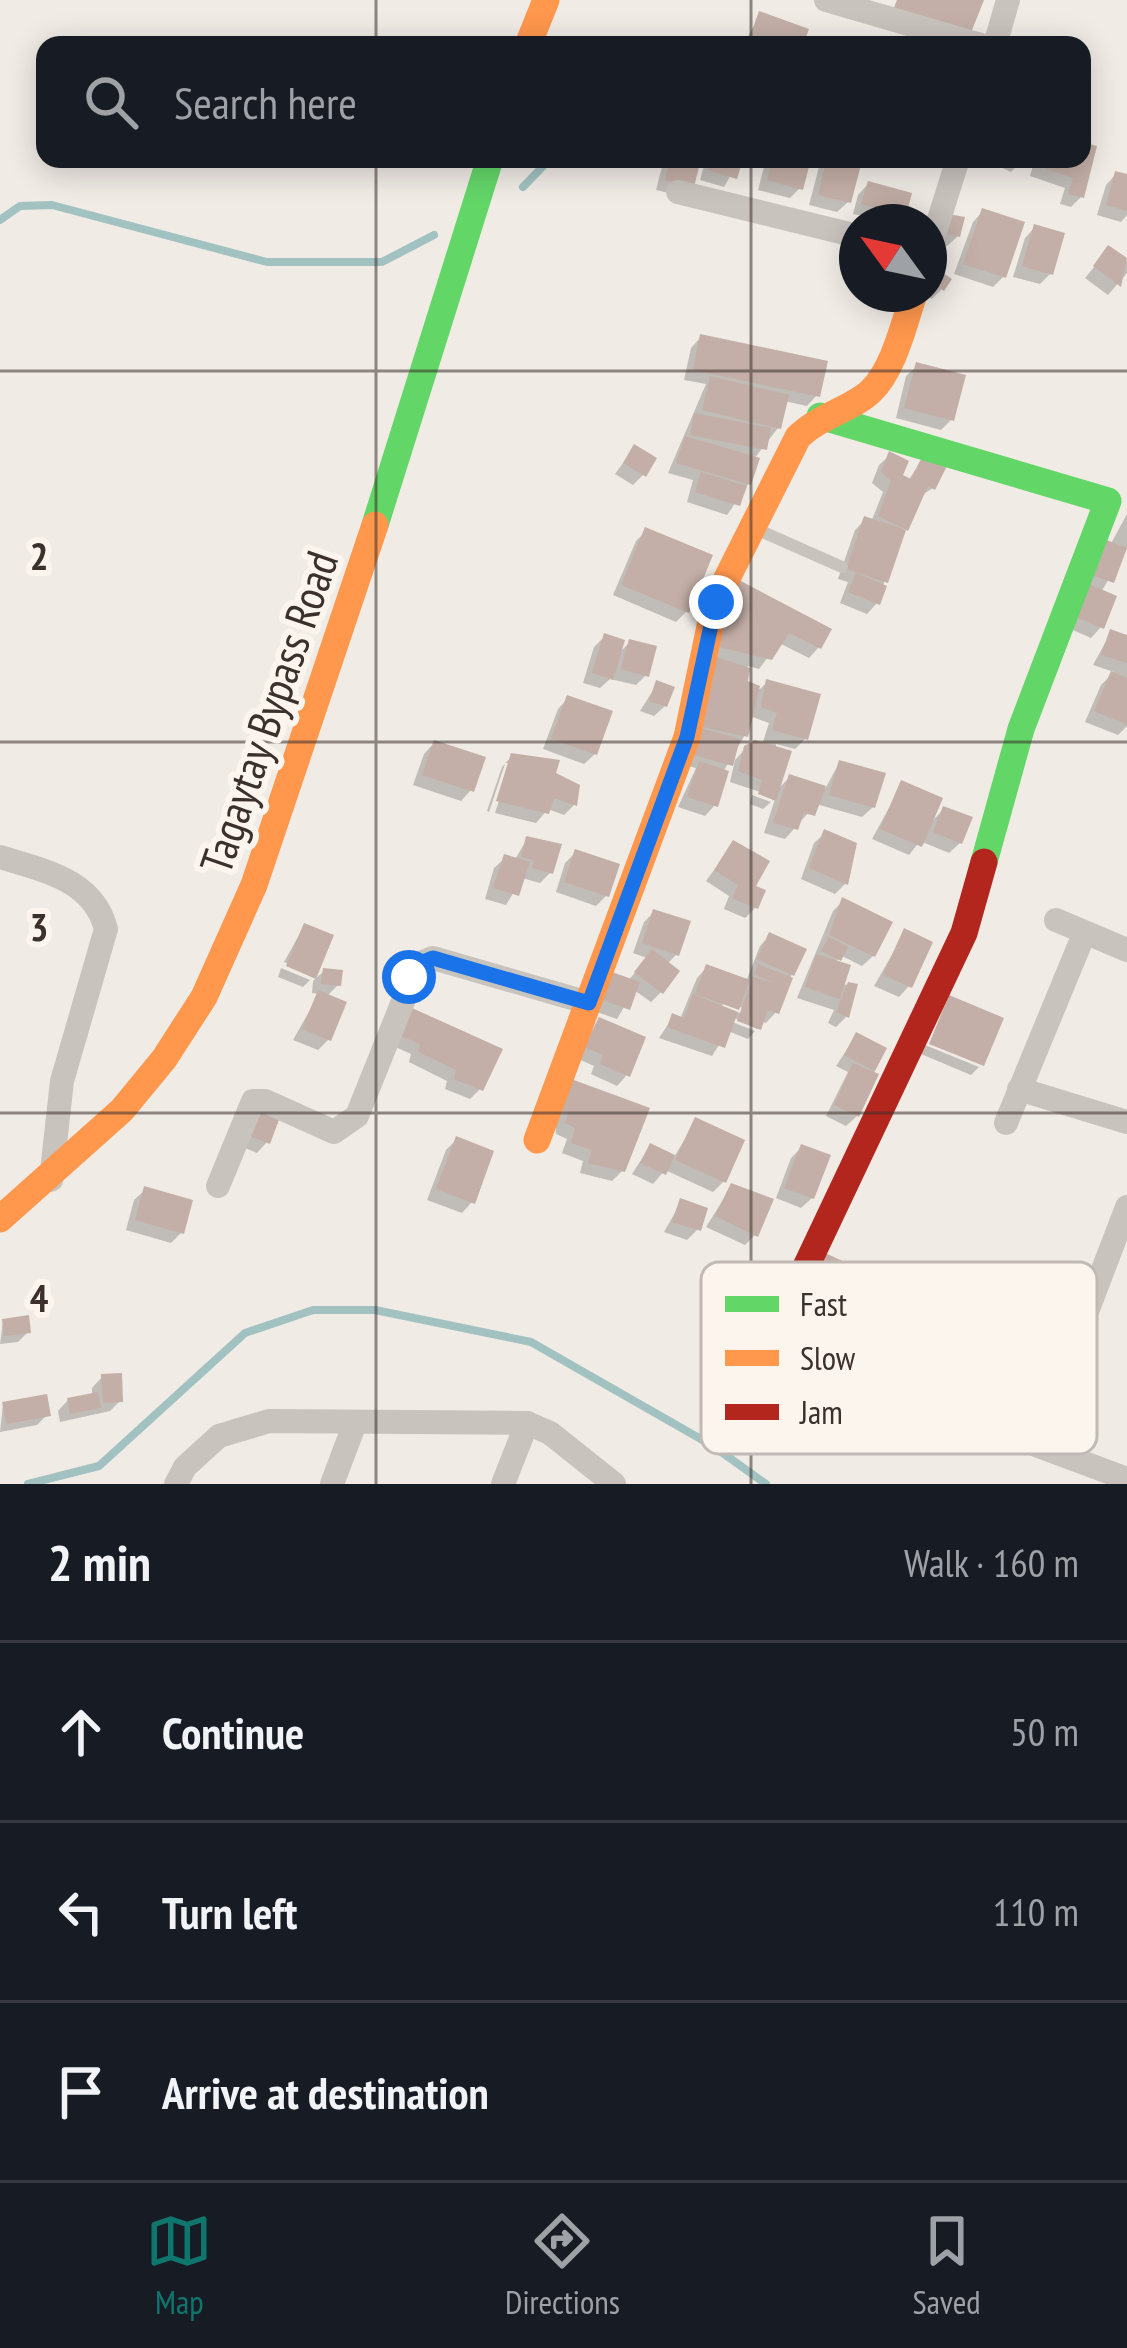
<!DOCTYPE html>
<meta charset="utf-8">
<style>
:root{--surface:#171b24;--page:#242831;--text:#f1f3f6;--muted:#9ea1a6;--line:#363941;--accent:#0f766e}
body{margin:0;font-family:"PT Sans Narrow",sans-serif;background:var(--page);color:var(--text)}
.compass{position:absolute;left:839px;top:204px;width:108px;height:108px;border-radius:50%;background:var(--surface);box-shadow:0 6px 30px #0003;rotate:303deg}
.stop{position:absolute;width:36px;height:36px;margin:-27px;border:9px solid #1a73e8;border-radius:50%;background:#fff}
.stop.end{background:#1a73e8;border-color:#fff;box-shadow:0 3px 12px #0008}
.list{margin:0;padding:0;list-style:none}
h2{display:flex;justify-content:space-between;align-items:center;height:156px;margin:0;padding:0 48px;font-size:51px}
h2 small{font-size:39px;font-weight:400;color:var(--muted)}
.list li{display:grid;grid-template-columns:78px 1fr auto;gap:36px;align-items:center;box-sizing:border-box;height:180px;padding:0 48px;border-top:3px solid var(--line)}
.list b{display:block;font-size:45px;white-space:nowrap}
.list em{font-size:39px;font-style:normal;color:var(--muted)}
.icon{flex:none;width:66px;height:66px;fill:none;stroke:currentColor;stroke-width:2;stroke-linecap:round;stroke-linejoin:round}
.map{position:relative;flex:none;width:1127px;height:1484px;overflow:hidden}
.search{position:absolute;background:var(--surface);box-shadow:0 6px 30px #0003;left:36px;right:36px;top:36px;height:132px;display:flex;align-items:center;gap:30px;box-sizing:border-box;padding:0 42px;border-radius:24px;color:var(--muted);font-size:45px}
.sheet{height:696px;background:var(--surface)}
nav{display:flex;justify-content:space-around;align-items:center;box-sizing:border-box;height:168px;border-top:3px solid var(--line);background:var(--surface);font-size:33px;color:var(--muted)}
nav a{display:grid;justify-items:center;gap:6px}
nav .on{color:var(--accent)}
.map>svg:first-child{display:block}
.shadow{fill:#0003;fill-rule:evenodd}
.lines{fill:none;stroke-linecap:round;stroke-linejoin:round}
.stream{stroke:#a1c2c1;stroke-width:8}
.building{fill:#c3afa7}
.lane{stroke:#c9c3be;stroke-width:12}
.street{stroke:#c9c3be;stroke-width:24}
.fast{stroke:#63d668;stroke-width:27}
.slow{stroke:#ff974d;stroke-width:27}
.jam{stroke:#b3261e;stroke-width:27}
.route{stroke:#1a73e8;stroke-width:15}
.grid{fill:none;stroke:#3b302b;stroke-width:3;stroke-opacity:0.55}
.labels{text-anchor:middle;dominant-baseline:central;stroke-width:12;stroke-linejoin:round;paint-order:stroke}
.street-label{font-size:45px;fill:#3b302b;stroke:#fbf5ee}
.key{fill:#fbf5ee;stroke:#c1bab4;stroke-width:3}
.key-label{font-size:33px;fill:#3b302b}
.grid-label{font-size:39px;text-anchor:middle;font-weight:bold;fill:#3b302b;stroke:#fbf5ee;stroke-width:12;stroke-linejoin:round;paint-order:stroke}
</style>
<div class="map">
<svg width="1127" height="1484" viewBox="0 0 1127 1484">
<rect width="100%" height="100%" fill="#f0ebe5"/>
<g class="shadow">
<path d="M760,15L800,45H743Z"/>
<path d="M1082,146L1093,148L1081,197L1071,207L1060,204L1065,188L1030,176L1035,159H1082Z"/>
<path d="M664,159H698L681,196L656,190Z"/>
<path d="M706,159H740L724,187L700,180Z"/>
<path d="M766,159H808L800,188L790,198L758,190Z"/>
<path d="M827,159L858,163L848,202L837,212L809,205L819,167Z"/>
<path d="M983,159H1023L1011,172Z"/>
<path d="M1116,174L1127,177V215L1121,222L1097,215L1106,185Z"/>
<path d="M868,184L903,214L896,222L853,214L858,195Z"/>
<path d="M983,211L1003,277L993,287L954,274L973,222Z"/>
<path d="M933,226L958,236L947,246L929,242Z"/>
<path d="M1035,227L1050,274L1040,284L1013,277L1025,238Z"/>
<path d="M1109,249L1127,262V273L1108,295L1085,278Z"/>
<path d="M937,272L942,289L932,299L925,294Z"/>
<path d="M701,337L817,395L807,406L784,401L778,428L754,459L749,483L727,515L687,502L693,480L668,473L706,384L684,380L691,348Z"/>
<path d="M917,366L951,420L941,430L896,418L906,376Z"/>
<path d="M634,448L643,475L633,485L615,474Z"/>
<path d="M927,452L933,488L919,497L903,529L877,603L867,614L840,603L848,582L838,579L855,530L865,520L871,522L883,492L872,483L879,465L890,455L899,476L908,481Z"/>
<path d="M1127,514V549L1101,592V627L1091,638L1066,627Z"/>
<path d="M646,531L687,611L676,622L613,595L636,541Z"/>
<path d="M726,592L819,647L809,658L779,643L759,669L748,666L744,682L760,689L767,682L806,738L795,749L776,744V791L789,778L825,789L839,763L873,807L862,817L816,804L785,839L764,833L776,796L772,801V796L730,782L735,760L746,748L762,745L769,723L750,716L745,735L723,772L715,805L705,816L678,807L696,768L684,765Z"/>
<path d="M1111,632L1127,638V726L1118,735L1085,722L1101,685L1114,672L1093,665Z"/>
<path d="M604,637L617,655L630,642L646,675L636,685L610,679L600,688L583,683L594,647Z"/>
<path d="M657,684L665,706L654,716L640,711Z"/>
<path d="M568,698L595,754L584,764L543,749L558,709Z"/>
<path d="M434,743L471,790L461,801L413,785L424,754Z"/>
<path d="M513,756L553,775L575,804L564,815L548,809L536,823L495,813L511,763H505Z"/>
<path d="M505,764L489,812L487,811L502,767Z"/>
<path d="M902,784L928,825L944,809L960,843L949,853L920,841L909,855L872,839Z"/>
<path d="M752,795L771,802L763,809L750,804Z"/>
<path d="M825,833L853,845L845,884L835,894L801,879L814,843Z"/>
<path d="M527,839L550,873L540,883L522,878L506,905L485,899L494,868L505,858L514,861Z"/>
<path d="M734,843L755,908L745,918L724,909L729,896L706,881Z"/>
<path d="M576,852L607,895L596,906L556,892L565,863Z"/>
<path d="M843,901L873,956L862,966L840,955L836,963L842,984L854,986L847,1016L836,1027L828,1023L834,1010L797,998L833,911Z"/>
<path d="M654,912L677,954L667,964L661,992L651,1002L634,990L617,1019L591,1010L628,981L647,958L633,953L644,922Z"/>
<path d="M304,926L313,974L284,962Z"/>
<path d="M905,932L909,986L899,997L874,986Z"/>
<path d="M770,935L792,974L776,1012L766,1023L761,1021L757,1029L722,1012L720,1017L755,1031L748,1039L728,1031L712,1056L659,1038L673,1017L680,1019L697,978L707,967L747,979L760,946ZM724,1001L756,1013L755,1016L721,1009Z"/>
<path d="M281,968L310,980L303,987L278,977Z"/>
<path d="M324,971L339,984L326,997L328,1040L318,1050L293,1040L319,994L312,993L313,981Z"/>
<path d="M413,1011L480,1089L470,1099L445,1089L447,1081L409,1062L411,1054L393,1046Z"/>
<path d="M589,1031L627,1075L617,1086L591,1074L594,1066L576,1058Z"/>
<path d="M856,1036L883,1050L857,1116L846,1126L826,1116L848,1072L836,1066Z"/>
<path d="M925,1045L979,1067L971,1075L921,1054Z"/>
<path d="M553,1090L623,1170L612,1181L580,1173L583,1161L562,1153L567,1139L556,1134Z"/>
<path d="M696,1121L724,1181L713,1192L665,1170L653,1184L632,1174L650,1146L674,1157Z"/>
<path d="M246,1122L267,1142L257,1153L237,1145Z"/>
<path d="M456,1140L472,1202L462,1213L427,1200L446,1150Z"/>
<path d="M802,1147L812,1198L801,1208L776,1198L791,1158Z"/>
<path d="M731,1187L755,1235L745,1245L706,1227Z"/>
<path d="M145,1190L182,1232L171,1243L126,1230L134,1200Z"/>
<path d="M681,1202L698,1229L687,1240L664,1232Z"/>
<path d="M3,1321L28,1332L18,1342L0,1344Z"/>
<path d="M102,1377L120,1401L110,1411L60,1422L58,1411L68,1400L92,1396V1388Z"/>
<path d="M3,1405L47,1415L37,1425L0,1432Z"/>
</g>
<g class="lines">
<g class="stream">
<path d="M523,187L550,159"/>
<path d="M0,220L20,206L52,205L267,262H382L434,235"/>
<path d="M28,1484L99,1466L245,1333L313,1310H375L531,1342L713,1446L766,1484"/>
</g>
</g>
<g class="building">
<path d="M897,0H984L968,40L892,13Z"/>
<path d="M759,11L809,29L803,45H747Z"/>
<path d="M1082,142L1097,146L1084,198L1068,194L1073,178L1039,166L1040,159H1082Z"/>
<path d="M670,159H701L694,187L665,180Z"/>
<path d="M711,159H743L737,179L708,170Z"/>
<path d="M772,159H811L803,190L767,180Z"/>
<path d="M827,159L862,161L851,203L818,195Z"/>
<path d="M1115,171L1127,174V211L1106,205Z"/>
<path d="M868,181L912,193L906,216L861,204Z"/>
<path d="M982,208L1025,222L1006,278L963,264Z"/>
<path d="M942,213L965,217L960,237L938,232Z"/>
<path d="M1034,224L1065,233L1053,275L1022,266Z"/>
<path d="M1108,245L1127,258L1121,287L1093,266Z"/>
<path d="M937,269L952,279L944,291L929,280Z"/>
<path d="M700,334L828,361L820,397L693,370Z"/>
<path d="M916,362L966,375L954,421L904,408Z"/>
<path d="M710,376L789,395L781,429L702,410Z"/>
<path d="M694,413L771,428L767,450L690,435Z"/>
<path d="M685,436L760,458L751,485L676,463Z"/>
<path d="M634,444L657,458L646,477L623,463Z"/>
<path d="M926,449L950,460L935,490L928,486L908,531L878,516L891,481L881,472L889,451L909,461L903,475L911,479Z"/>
<path d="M701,472L747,486L740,506L695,492Z"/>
<path d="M864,516L906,530L888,583L846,569Z"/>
<path d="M645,527L713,555L689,613L621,585Z"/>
<path d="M1094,535L1127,548L1114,583L1080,571Z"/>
<path d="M856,573L887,586L880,605L848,592Z"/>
<path d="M735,578L832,629L821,649L789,633L772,660L711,645Z"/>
<path d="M1082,581L1117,596L1104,629L1068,614Z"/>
<path d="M1110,629L1127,635V663L1101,655Z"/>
<path d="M604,633L625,640L613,680L592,673Z"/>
<path d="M629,639L657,646L649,677L621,669Z"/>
<path d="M701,652L750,668L748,681L760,686L748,737L694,725Z"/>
<path d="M1111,671L1127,678V725L1094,711Z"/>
<path d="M766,679L821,694L808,740L772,730L777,713L761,707Z"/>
<path d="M656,680L675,687L667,707L649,701Z"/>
<path d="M567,695L613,711L597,755L551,739Z"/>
<path d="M700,728L740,739L733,766L693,755Z"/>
<path d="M434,740L486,757L474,792L422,775Z"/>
<path d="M755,740L792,751L776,801L758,794L762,780L738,771L744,746Z"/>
<path d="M511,753L560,760L556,773L580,785L577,806L554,798L549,814L496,801Z"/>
<path d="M839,760L886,773L875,808L829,795Z"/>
<path d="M699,761L729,771L718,807L687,797Z"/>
<path d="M789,774L826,786L815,816L804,813L798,830L773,823Z"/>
<path d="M901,780L943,798L922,847L880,829Z"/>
<path d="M943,806L973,817L962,844L933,832Z"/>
<path d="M824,829L857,843L848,885L809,868Z"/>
<path d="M526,836L562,844L553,874L532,868L534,860L521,857Z"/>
<path d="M733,840L770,861L756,886L766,890L758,909L732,898L738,885L714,870Z"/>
<path d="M575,849L620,864L609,897L564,882Z"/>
<path d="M504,854L530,862L519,896L493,888Z"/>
<path d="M842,897L893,922L875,957L829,935Z"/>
<path d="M653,909L691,921L679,956L642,943Z"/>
<path d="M304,923L334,935L316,979L286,966Z"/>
<path d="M904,928L933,942L912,988L883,975Z"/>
<path d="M769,932L807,949L794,976L757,959Z"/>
<path d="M829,937L848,947L841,961L821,951Z"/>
<path d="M652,949L680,971L663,994L634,972Z"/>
<path d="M816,954L851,965L840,999L805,987Z"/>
<path d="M706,964L750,980L739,1010L695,994Z"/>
<path d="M758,964L793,978L779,1014L768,1010L761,1030L737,1021L753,977L773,983L754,974Z"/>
<path d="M323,968L343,970L341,986L321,984Z"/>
<path d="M609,971L640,982L630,1010L600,999Z"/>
<path d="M848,982L858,984L849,1018L836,1012Z"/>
<path d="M318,990L347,1002L331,1041L302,1029Z"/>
<path d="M693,994L738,1012L725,1048L667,1027L672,1013L684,1018Z"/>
<path d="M949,995L1004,1018L984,1066L929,1044Z"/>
<path d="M412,1008L503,1049L483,1091L454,1079L456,1070L418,1052L420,1044L401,1036Z"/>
<path d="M599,1017L646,1037L630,1077L600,1064L603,1055L584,1047Z"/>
<path d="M856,1032L887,1048L875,1071L844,1055Z"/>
<path d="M853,1063L879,1074L859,1117L834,1105Z"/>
<path d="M563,1076L650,1108L625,1172L588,1163L592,1150L571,1143L575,1128L565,1123L568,1113L551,1104Z"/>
<path d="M255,1108L280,1117L270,1144L245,1134Z"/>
<path d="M695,1117L745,1140L726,1183L675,1160Z"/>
<path d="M456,1136L494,1151L475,1204L436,1189Z"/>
<path d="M650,1143L675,1155L666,1175L640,1163Z"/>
<path d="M801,1144L831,1155L814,1199L784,1188Z"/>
<path d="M731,1183L774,1199L758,1237L715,1216Z"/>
<path d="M144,1186L193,1200L184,1234L135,1220Z"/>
<path d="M680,1198L708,1208L701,1231L672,1222Z"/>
<path d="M821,1251L868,1273L852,1308L804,1286Z"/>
<path d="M29,1315L31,1333L4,1336L2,1319Z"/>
<path d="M122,1373L123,1402L103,1403L101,1374Z"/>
<path d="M98,1392L101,1408L70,1414L67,1398Z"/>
<path d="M47,1394L51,1416L6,1424L2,1402Z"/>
</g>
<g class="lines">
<path class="lane" d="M756,529L842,567"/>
<g class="street">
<path d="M826,0L981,45"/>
<path d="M995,45L1008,0"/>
<path d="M678,192L857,236"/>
<path d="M929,251L958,159"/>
<path d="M0,857C44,871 93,879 106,929L62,1081L51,1180"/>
<path d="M1056,920L1127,950"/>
<path d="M1019,1089L1127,1122"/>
<path d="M1006,1123L1084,934"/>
<path d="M218,1186L253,1101H265L334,1132L357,1116L418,964L433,958L589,1003"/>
<path d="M1127,1207L1036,1445L1127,1479"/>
<path d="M176,1484L185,1467L219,1436L269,1421L527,1423L550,1433L614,1484"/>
<path d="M332,1484L355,1423"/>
<path d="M503,1484L527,1423"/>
</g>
<g class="fast">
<path d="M820,416L1108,501L1021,729L984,862"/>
<path d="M375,525L490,159"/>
</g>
<g class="slow">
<path d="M528,45L546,0"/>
<path d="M537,1140L687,737L715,602L798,437C821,415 854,408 871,391C894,369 904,323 914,294"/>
<path d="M0,1219L122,1110L164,1059L204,997L254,885L375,525"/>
</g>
<path class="jam" d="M776,1330L964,933L984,862"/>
</g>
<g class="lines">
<path class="route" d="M409,977L418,964L433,958L589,1003L687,737L716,602"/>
</g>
<path class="grid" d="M376,0V45M751,0V45M376,159V1484M751,159V1484M0,371H1127M0,742H1127M0,1113H1127"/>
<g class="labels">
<g class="street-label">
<text transform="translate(268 712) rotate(-71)">Tagaytay Bypass Road</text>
</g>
</g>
<rect x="701" y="1262" width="396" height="192" rx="18" class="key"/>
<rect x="725" y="1296" width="54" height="16" fill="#63d668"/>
<rect x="725" y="1350" width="54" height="16" fill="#ff974d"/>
<rect x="725" y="1404" width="54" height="16" fill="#b3261e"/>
<g class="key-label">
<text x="800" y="1316">Fast</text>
<text x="800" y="1370">Slow</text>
<text x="800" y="1424">Jam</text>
</g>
<g class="grid-label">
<text x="39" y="570">2</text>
<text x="39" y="941">3</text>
<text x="39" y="1312">4</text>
</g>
</svg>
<svg class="compass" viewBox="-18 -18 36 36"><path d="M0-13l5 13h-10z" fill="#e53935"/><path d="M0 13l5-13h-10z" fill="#9ea1a6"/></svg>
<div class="stop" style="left:409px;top:977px"></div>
<div class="stop end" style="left:716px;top:602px"></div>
<div class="search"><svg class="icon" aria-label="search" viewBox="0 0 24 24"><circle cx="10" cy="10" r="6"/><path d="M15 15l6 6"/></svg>Search here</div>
</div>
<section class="sheet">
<h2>2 min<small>Walk · 160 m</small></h2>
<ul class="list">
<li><svg class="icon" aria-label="ahead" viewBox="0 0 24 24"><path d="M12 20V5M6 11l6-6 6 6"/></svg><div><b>Continue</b></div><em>50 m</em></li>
<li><svg class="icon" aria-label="left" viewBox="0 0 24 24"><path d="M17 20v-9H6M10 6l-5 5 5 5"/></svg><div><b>Turn left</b></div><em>110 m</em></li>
<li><svg class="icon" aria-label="arrive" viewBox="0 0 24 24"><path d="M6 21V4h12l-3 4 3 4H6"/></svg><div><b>Arrive at destination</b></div></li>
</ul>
</section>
<nav>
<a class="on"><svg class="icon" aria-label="map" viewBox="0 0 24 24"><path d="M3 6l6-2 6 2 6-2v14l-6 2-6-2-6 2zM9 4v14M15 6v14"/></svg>Map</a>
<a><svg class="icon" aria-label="directions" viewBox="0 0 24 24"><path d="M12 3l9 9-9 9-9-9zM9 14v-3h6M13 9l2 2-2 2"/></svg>Directions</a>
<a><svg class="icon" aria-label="saved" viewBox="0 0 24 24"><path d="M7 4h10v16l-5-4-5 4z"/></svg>Saved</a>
</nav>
